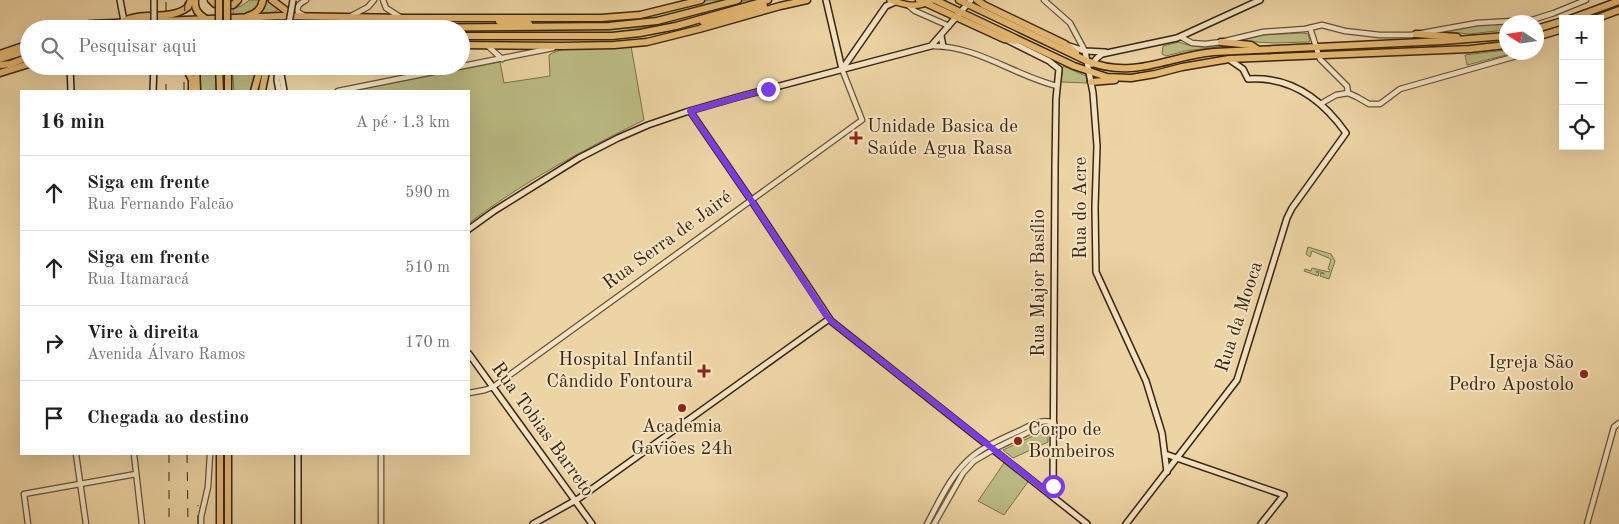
<!DOCTYPE html>
<html lang="pt">
<meta charset="utf-8">
<style>
:root{--surface:#fff;--page:#f6f6f6;--text:#202124;--muted:#757577;--line:#e0e0e0}
body{margin:0;font-family:"Old Standard TT",serif;background:var(--page);color:var(--text)}
.controls{position:absolute;right:15px;top:15px;display:grid;overflow:hidden;border-radius:0px;box-shadow:0 5px 20px #0002}
.controls button{width:45px;height:45px;display:grid;place-items:center;padding:0;border:0;border-bottom:1px solid var(--line);background:var(--surface);color:var(--text);font:25px sans-serif}
.compass{position:absolute;left:1499px;top:15px;width:45px;height:45px;border-radius:50%;background:var(--surface);box-shadow:0 5px 20px #0002;rotate:282deg}
.stop{position:absolute;width:15px;height:15px;margin:-11px;border:4px solid #7c3aed;border-radius:50%;background:#fff}
.stop.end{background:#7c3aed;border-color:#fff;box-shadow:0 1px 5px #0008}
.list{margin:0;padding:0;list-style:none}
h2{display:flex;justify-content:space-between;align-items:center;height:65px;margin:0;padding:0 20px;font-size:21px}
h2 small{font-size:16px;font-weight:400;color:var(--muted)}
.list li{display:grid;grid-template-columns:32px 1fr auto;gap:15px;align-items:center;box-sizing:border-box;height:75px;padding:0 20px;border-top:1px solid var(--line)}
.list b{display:block;font-size:19px;white-space:nowrap}
.list p{margin:0;font-size:16px;white-space:nowrap;color:var(--muted)}
.list em{font-size:16px;font-style:normal;color:var(--muted)}
.icon{flex:none;width:28px;height:28px;fill:none;stroke:currentColor;stroke-width:2;stroke-linecap:round;stroke-linejoin:round}
.map{position:relative;flex:none;width:1619px;height:524px;overflow:hidden}
.search{position:absolute;background:var(--surface);box-shadow:0 5px 20px #0002;left:20px;top:20px;width:450px;height:55px;display:flex;align-items:center;gap:12px;box-sizing:border-box;padding:0 18px;border-radius:28px;color:var(--muted);font-size:19px}
.panel{position:absolute;background:var(--surface);box-shadow:0 5px 20px #0002;left:20px;top:90px;width:450px;height:365px;border-radius:0px}
.map>svg:first-child{display:block}
.green{fill:#bcbc84;stroke:#7b714a}
.lines{fill:none;stroke-linecap:round;stroke-linejoin:round}
.tertiary-casing{stroke:#675235;stroke-width:7}
.secondary-casing{stroke:#3a2610;stroke-width:8}
.primary-casing{stroke:#3a2610;stroke-width:8}
.trunk-casing{stroke:#3a2610;stroke-width:9}
.tertiary{stroke:#f3e3c4;stroke-width:4.5}
.secondary{stroke:#f3e3c4;stroke-width:5}
.primary{stroke:#e6ba72;stroke-width:5.5}
.trunk{stroke:#e6ba72;stroke-width:6}
.rail{stroke:#3a2610;stroke-width:1;stroke-dasharray:9 9;stroke-linecap:butt}
.secondary-bridge-casing{stroke:#3a2610;stroke-width:8;stroke-linecap:butt}
.trunk-bridge-casing{stroke:#3a2610;stroke-width:9;stroke-linecap:butt}
.secondary-bridge{stroke:#f3e3c4;stroke-width:5}
.trunk-bridge{stroke:#e6ba72;stroke-width:6}
.route{stroke:#7c3aed;stroke-width:6}
.poi-dot{fill:#8f2418;stroke:#f3e3c4;stroke-width:2}
.labels{text-anchor:middle;dominant-baseline:central;stroke-width:4;stroke-linejoin:round;paint-order:stroke}
.poi-label{font-size:19px;fill:#3a2610;stroke:#f3e3c4;text-anchor:start}
.street-label{font-size:19px;fill:#3a2610;stroke:#f3e3c4}
</style>
<div class="map">
<svg width="1619" height="524" viewBox="0 0 1619 524">
<rect width="100%" height="100%" fill="#edd4a4"/>
<filter id="stains"><feTurbulence type="fractalNoise" baseFrequency=".004" numOctaves="4"/><feColorMatrix values="0 0 0 0 .2 0 0 0 0 .09 0 0 0 0 .02 0 0 0 .5 -.17"/></filter>
<radialGradient id="worn" r=".72"><stop offset=".6" stop-color="#630" stop-opacity="0"/><stop offset="1" stop-color="#630" stop-opacity=".3"/></radialGradient>
<g class="green">
<path d="M250,0H269L278,10L272,13L233,16V8L241,6Z"/>
<path d="M709,0H731L657,18L632,23H550V20L659,13Z"/>
<path d="M747,0H762L672,23L611,33L461,34V30L608,28Z"/>
<path d="M1506,23V30L1469,34L1442,31V29Z"/>
<path d="M1302,33L1308,34L1310,40L1309,42L1274,43L1239,41L1263,35Z"/>
<path d="M1179,42C1195,49 1211,47 1227,46L1185,51L1166,56L1162,54L1163,46Z"/>
<path d="M631,46L644,120C583,150 523,182 469,223V91H350L500,62L504,83L550,76L549,55C565,44 604,48 625,47Z"/>
<path d="M1506,50V52L1514,53L1467,65L1465,55Z"/>
<rect x="200" y="66" width="16" height="25"/>
<path d="M232,66H256L254,85L251,91H234Z"/>
<path d="M1063,66L1086,76L1087,83L1061,82Z"/>
<path d="M1308,247L1331,254L1335,261L1329,279L1320,276L1321,273L1324,274V273L1316,271V272L1319,273L1318,276L1304,271L1305,269L1311,271L1312,268L1329,272L1330,270L1328,269L1331,259L1312,251L1310,257L1306,254Z"/>
<path d="M1048,432V442L1013,458L1003,450L1037,434Z"/>
<path d="M1006,460L1030,479L1004,515L978,501Z"/>
</g>
<g class="lines">
<g class="tertiary-casing">
<g id="tertiary">
<path d="M383,0L386,8L400,17"/>
<path d="M1044,0L1070,23L1085,51"/>
<path d="M909,6L915,11L949,26"/>
<path d="M303,15L298,12C296,5 301,3 306,0"/>
<path d="M351,16L368,7L374,0"/>
<path d="M1310,28L1320,59L1347,86L1348,93"/>
<path d="M1181,37L1192,43L1205,44L1221,42L1263,32L1305,29L1322,25L1345,31L1380,35H1411L1477,23L1532,20L1554,13L1586,0"/>
<path d="M487,45L502,59"/>
<path d="M931,46C976,45 1015,76 1057,86"/>
<path d="M338,91L553,48"/>
<path d="M1322,103L1336,95L1348,93L1357,97L1369,104H1380L1400,89L1513,57L1518,55L1520,52"/>
<path d="M469,393L485,390L493,387L862,120L842,69"/>
<path d="M76,454L86,524"/>
<path d="M134,454L142,524"/>
<path d="M381,454V524"/>
<path d="M28,524L24,494L136,474"/>
<path d="M201,524V517L208,487L210,454"/>
<path d="M927,524C940,500 952,472 974,455C988,444 1006,437 1021,430C1031,425 1043,418 1054,423"/>
<path d="M934,524L963,473L974,461L998,447L1031,431L1049,426L1054,423"/>
<path d="M1587,524L1614,427L1619,423"/>
</g>
</g>
<g class="secondary-casing">
<g id="secondary">
<path d="M120,0L124,21"/>
<path d="M826,0L842,69"/>
<path d="M941,36L943,46"/>
<path d="M1009,41L1049,61L1059,69L1056,99L1055,166L1053,490L1055,498"/>
<path d="M1069,46L1085,51L1105,52"/>
<path d="M1085,51L1093,93L1097,146L1095,207L1096,272L1146,381L1162,433L1167,472"/>
<path d="M1092,64L1097,58L1102,54L1177,38L1260,0"/>
<path d="M70,66L71,91"/>
<path d="M278,66L277,80L279,91"/>
<path d="M281,66V74L284,91"/>
<path d="M843,68L886,6L895,2"/>
<path d="M153,91L154,66"/>
<path d="M690,111L751,200L831,321L1087,524"/>
<path d="M469,229L494,211L579,158L618,138L648,125L686,112L738,97L931,46L971,0"/>
<path d="M469,354L592,524"/>
<path d="M298,454V524"/>
<path d="M1165,454L1284,495L1261,524"/>
<path d="M533,524L578,499L829,319"/>
<path d="M1126,524L1237,380L1287,218L1292,208L1346,133C1322,99 1291,76 1248,79L1243,69L1230,60"/>
</g>
</g>
<g class="primary-casing">
<path id="primary" d="M890,0C905,5 917,9 932,0"/>
</g>
<g class="trunk-casing">
<g id="trunk">
<path d="M195,0C194,9 198,14 206,19"/>
<path d="M211,0L215,4L233,5L238,0"/>
<path d="M272,0L292,15"/>
<path d="M919,0L1004,39L1016,41"/>
<path d="M935,0L1074,66L1107,77L1131,78L1155,74L1182,67L1229,59L1470,49L1506,45"/>
<path d="M959,0L1087,61C1134,80 1168,56 1214,52L1443,41L1506,36"/>
<path d="M977,0L984,5L1065,44L1076,53"/>
<path d="M248,16C257,13 261,9 263,0"/>
<path d="M1570,19L1619,1"/>
<path d="M1595,19L1619,10"/>
<path d="M499,21L529,24"/>
<path d="M122,22C142,10 169,22 188,7L191,0"/>
<path d="M703,22L764,6"/>
<path d="M70,29L91,24L281,16L406,18H601L640,15L701,0"/>
<path d="M124,29L259,24L387,28L609,26L657,21L738,0"/>
<path d="M1536,29L1563,21"/>
<path d="M1416,34L1457,37"/>
<path d="M461,36H612L640,33L676,26L768,0"/>
<path d="M1536,37L1563,29"/>
<path d="M1221,42L1251,45L1257,49"/>
<path d="M461,45L562,46L614,45L647,42L699,29L780,6L807,0"/>
<path d="M0,54L29,44"/>
<path d="M0,59L29,50"/>
<path d="M0,65L10,64L29,57"/>
<path d="M185,66L192,80V91"/>
<path d="M196,66L197,91"/>
<path d="M219,66L220,91"/>
<path d="M228,66V91"/>
<path d="M0,73L29,64"/>
<path d="M1091,82L1115,80"/>
<path d="M254,91L261,66"/>
<path d="M262,91L267,66"/>
<path d="M220,454V524"/>
<path d="M228,454V524"/>
</g>
</g>
<use href="#tertiary" class="tertiary"/>
<use href="#secondary" class="secondary"/>
<use href="#primary" class="primary"/>
<use href="#trunk" class="trunk"/>
<g class="rail">
<path d="M166,29V0"/>
<path d="M184,29L185,0"/>
<path d="M166,66V91"/>
<path d="M184,91V66"/>
<path d="M169,454V524"/>
<path d="M187,454L188,524"/>
<path d="M198,524V505"/>
</g>
<g class="secondary-bridge-casing">
<g id="secondary-bridge">
<path d="M154,0V29"/>
<path d="M288,29L293,0"/>
</g>
</g>
<g class="trunk-bridge-casing">
<g id="trunk-bridge">
<path d="M219,0V29"/>
<path d="M227,0V29"/>
</g>
</g>
<use href="#secondary-bridge" class="secondary-bridge"/>
<use href="#trunk-bridge" class="trunk-bridge"/>
</g>
<g class="lines">
<path class="route" d="M768,89L690,111L751,200L826,315L831,321L850,336L1045,490L1050,491L1053,486"/>
</g>
<g class="poi-dot">
<path d="M853.5 130.5h5v5h5v5h-5v5h-5v-5h-5v-5h5z"/>
<path d="M701.5 363.5h5v5h5v5h-5v5h-5v-5h-5v-5h5z"/>
<circle cx="1584" cy="374" r="5"/>
<circle cx="682" cy="408" r="5"/>
<circle cx="1018" cy="441" r="5"/>
</g>
<g class="labels">
<g class="poi-label">
<text x="867" y="127">Unidade Basica de<tspan x="867" dy="22">Saúde Agua Rasa</tspan></text>
<text x="693" y="360" text-anchor="end">Hospital Infantil<tspan x="693" dy="22">Cândido Fontoura</tspan></text>
<text x="1574" y="363" text-anchor="end">Igreja São<tspan x="1574" dy="22">Pedro Apostolo</tspan></text>
<text x="682" y="427" text-anchor="middle">Academia<tspan x="682" dy="22">Gaviões 24h</tspan></text>
<text x="1028" y="430">Corpo de<tspan x="1028" dy="22">Bombeiros</tspan></text>
</g>
<g class="street-label">
<text transform="translate(1081 208) rotate(-90)">Rua do Acre</text>
<text transform="translate(668 241) rotate(-36)">Rua Serra de Jairé</text>
<text transform="translate(1039 283) rotate(-90)">Rua Major Basílio</text>
<text transform="translate(1240 317) rotate(-72)">Rua da Mooca</text>
<text transform="translate(542 430) rotate(54)">Rua Tobias Barreto</text>
</g>
</g>
<rect width="100%" height="100%" filter="url(#stains)"/>
<rect width="100%" height="100%" fill="url(#worn)"/>
</svg>
<div class="controls">
<button>+</button>
<button>−</button>
<button><svg class="icon" aria-label="locate" viewBox="0 0 24 24"><circle cx="12" cy="12" r="6"/><path d="M12 2v4M12 18v4M2 12h4M18 12h4"/></svg></button>
</div>
<svg class="compass" viewBox="-18 -18 36 36"><path d="M0-13l5 13h-10z" fill="#e53935"/><path d="M0 13l5-13h-10z" fill="#757577"/></svg>
<div class="stop" style="left:1053px;top:486px"></div>
<div class="stop end" style="left:768px;top:89px"></div>
<div class="search"><svg class="icon" aria-label="search" viewBox="0 0 24 24"><circle cx="10" cy="10" r="6"/><path d="M15 15l6 6"/></svg>Pesquisar aqui</div>
<section class="panel">
<h2>16 min<small>A pé · 1.3 km</small></h2>
<ul class="list">
<li><svg class="icon" aria-label="ahead" viewBox="0 0 24 24"><path d="M12 20V5M6 11l6-6 6 6"/></svg><div><b>Siga em frente</b><p>Rua Fernando Falcão</p></div><em>590 m</em></li>
<li><svg class="icon" aria-label="ahead" viewBox="0 0 24 24"><path d="M12 20V5M6 11l6-6 6 6"/></svg><div><b>Siga em frente</b><p>Rua Itamaracá</p></div><em>510 m</em></li>
<li><svg class="icon" aria-label="right" viewBox="0 0 24 24"><path d="M7 20v-9h11M14 6l5 5-5 5"/></svg><div><b>Vire à direita</b><p>Avenida Álvaro Ramos</p></div><em>170 m</em></li>
<li><svg class="icon" aria-label="arrive" viewBox="0 0 24 24"><path d="M6 21V4h12l-3 4 3 4H6"/></svg><div><b>Chegada ao destino</b></div></li>
</ul>
</section>
</div>
